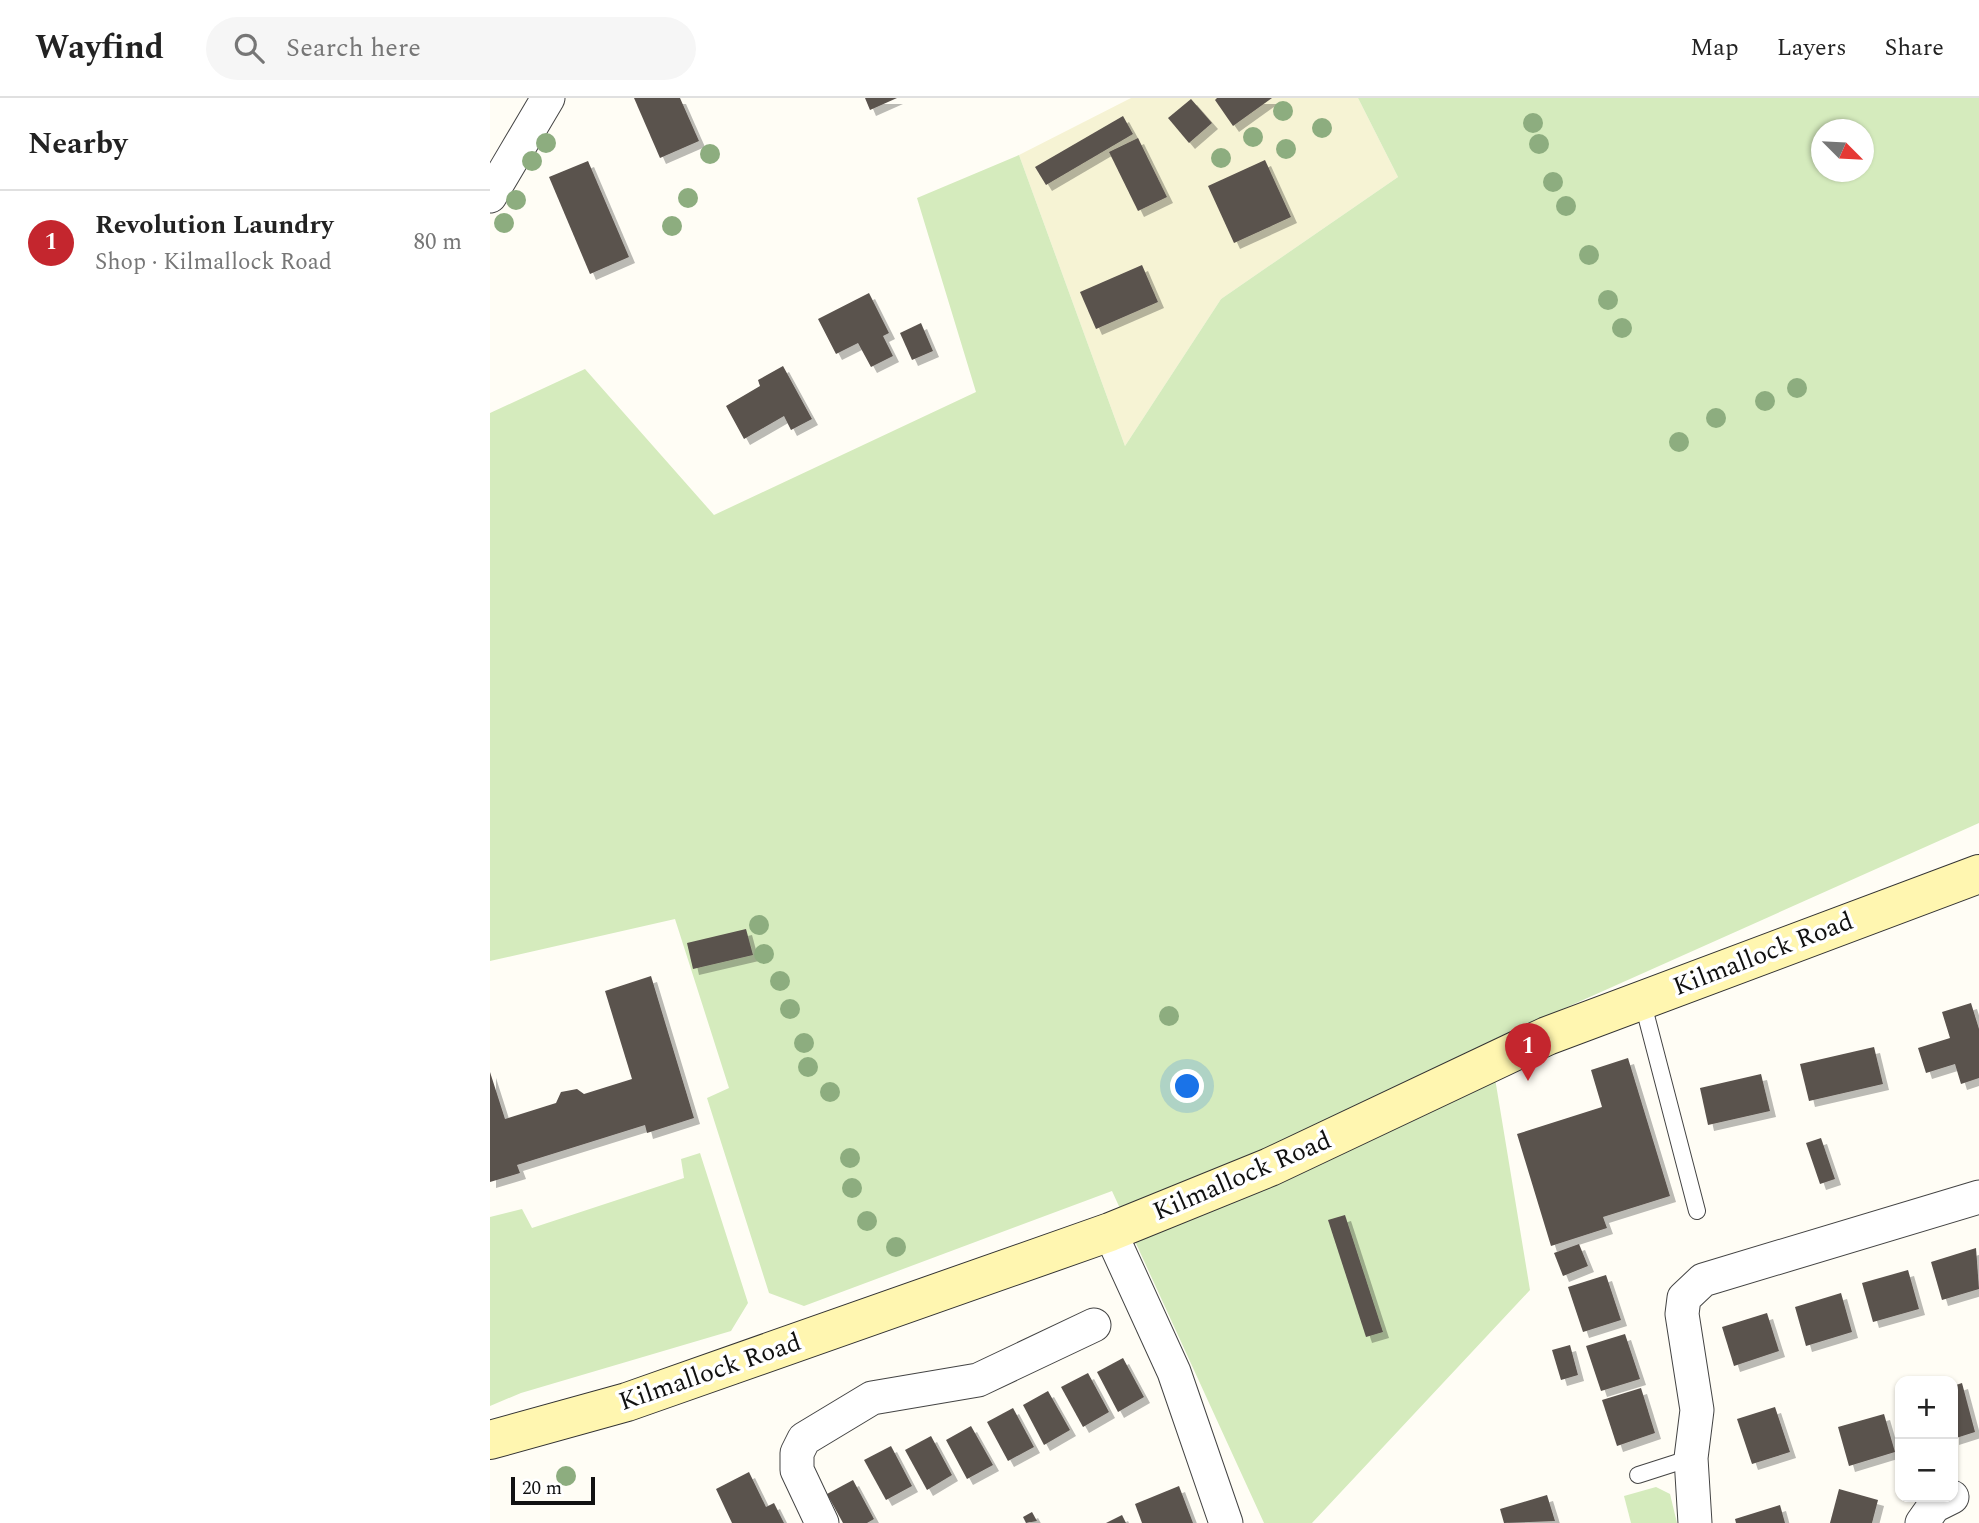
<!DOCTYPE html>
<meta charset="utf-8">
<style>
:root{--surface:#fff;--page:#f6f6f6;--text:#222;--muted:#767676;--line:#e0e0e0;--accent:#c4262e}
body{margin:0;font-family:Spectral,serif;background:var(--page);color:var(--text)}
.controls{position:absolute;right:21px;bottom:21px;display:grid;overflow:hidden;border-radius:14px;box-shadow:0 2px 5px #0004}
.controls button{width:63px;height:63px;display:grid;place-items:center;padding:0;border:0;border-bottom:2px solid var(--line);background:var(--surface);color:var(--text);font:35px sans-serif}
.compass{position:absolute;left:1321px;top:21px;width:63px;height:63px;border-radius:50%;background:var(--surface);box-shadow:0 2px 5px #0004;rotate:114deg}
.scale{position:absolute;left:21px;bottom:18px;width:84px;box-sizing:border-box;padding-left:7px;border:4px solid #111;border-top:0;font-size:19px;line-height:24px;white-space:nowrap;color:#111;-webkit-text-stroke:5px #fff;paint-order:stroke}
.you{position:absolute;left:698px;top:989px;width:24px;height:24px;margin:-18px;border:5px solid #fff;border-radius:50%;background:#1a73e8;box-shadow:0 0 0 10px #1a73e833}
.badge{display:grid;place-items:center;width:46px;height:46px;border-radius:50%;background:var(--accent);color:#fff;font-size:23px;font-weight:700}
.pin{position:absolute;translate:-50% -58px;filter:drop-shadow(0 2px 4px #0008)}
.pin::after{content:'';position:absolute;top:37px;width:24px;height:21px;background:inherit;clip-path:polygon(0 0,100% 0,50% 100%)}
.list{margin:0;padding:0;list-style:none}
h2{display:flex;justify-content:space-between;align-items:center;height:91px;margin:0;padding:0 28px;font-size:30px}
h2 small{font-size:23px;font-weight:400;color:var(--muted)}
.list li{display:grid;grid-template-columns:46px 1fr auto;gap:21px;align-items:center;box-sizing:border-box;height:105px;padding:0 28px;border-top:2px solid var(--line)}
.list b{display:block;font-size:26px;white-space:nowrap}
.list p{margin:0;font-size:23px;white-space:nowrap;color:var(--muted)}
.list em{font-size:23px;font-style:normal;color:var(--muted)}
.icon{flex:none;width:38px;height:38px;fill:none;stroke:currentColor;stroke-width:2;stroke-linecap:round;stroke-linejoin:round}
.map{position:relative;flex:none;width:1489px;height:1425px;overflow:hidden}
header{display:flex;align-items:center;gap:42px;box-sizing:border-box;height:98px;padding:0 35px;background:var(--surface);border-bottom:2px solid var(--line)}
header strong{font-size:33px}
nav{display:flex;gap:38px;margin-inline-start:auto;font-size:24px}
.search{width:490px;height:63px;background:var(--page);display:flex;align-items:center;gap:18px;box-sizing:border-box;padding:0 24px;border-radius:38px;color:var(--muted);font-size:26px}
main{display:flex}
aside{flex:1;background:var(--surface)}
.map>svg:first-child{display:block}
.farmland{fill:#f6f3d4}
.green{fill:#d5ebbd;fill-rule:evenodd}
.building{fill:#5a524d;filter:url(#shadow)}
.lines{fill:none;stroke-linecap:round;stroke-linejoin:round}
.lane-casing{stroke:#444;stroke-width:18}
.street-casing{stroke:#444;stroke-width:35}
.secondary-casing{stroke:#333;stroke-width:40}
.lane{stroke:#fff;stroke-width:16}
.street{stroke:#fff;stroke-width:33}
.secondary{stroke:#fff6b0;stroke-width:38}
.tree{fill:#8dad7f}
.labels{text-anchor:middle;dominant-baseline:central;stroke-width:7;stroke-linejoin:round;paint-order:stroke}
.street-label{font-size:26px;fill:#111;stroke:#fff}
</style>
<header>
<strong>Wayfind</strong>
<div class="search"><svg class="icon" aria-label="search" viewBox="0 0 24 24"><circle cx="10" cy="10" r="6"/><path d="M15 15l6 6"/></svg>Search here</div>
<nav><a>Map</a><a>Layers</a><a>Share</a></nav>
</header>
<main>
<aside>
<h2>Nearby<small></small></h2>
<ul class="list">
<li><span class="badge">1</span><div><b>Revolution Laundry</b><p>Shop · Kilmallock Road</p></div><em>80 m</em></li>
</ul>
</aside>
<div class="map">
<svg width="1489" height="1425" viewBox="0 0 1489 1425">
<defs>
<filter id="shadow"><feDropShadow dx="6" dy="6" stdDeviation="0" flood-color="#0004"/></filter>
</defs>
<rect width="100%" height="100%" fill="#fffdf5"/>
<path class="farmland" d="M641,0H868L908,79L731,201L635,348L529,57Z"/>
<g class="green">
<path d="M868,0H1489V725L999,944L1040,1192L822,1425H774L622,1093L314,1208L279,1195L217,1000L239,990L185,821L0,863V315L95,271L224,417L486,294L427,100L529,57L635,348L731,201L908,79ZM1332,32H1374V74H1332Z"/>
<path d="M210,1055L258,1205L241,1233L31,1295L0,1308V1119L32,1111L42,1130L194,1080L191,1061Z"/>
<path d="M1166,1389L1180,1396L1187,1425H1141L1134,1398Z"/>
</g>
<g class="building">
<path d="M144,0H190L209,43L170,60Z"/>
<path d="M375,0H407L380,12Z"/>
<path d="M727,0H782L743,28L725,2Z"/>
<path d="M701,1L722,25L699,45L678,20Z"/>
<path d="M633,18L643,36L556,87L545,69Z"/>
<path d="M648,40L677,99L648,113L619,54Z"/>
<path d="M775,62L801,119L744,145L718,88Z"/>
<path d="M98,63L139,159L100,176L59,79Z"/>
<path d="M652,167L668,204L606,231L590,194Z"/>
<path d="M379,195L399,235L393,238L403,258L381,269L368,245L346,256L328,221Z"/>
<path d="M431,225L443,253L422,262L410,235Z"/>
<path d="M293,268L322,321L301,332L294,318L254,341L236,308L270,288L268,282Z"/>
<path d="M256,831L263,857L203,871L197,845Z"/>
<path d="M161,878L204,1020L157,1035L155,1027L27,1067L30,1075L0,1084V974L15,1021L66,1005L71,994L87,991L94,996L142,981L115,893Z"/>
<path d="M1481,905L1489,931V980L1471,986L1465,966L1436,975L1428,950L1460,940L1452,914Z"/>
<path d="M1384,949L1393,986L1319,1003L1310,966Z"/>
<path d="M1138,960L1180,1098L1113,1119L1117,1130L1061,1148L1027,1036L1112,1009L1101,972Z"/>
<path d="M1271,976L1280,1013L1218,1027L1210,990Z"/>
<path d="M1331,1040L1345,1081L1330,1086L1316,1045Z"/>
<path d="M855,1117L893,1234L876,1239L838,1122Z"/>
<path d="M1089,1146L1098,1168L1073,1178L1064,1155Z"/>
<path d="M1486,1150L1489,1191L1452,1202L1441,1164Z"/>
<path d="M1418,1172L1429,1211L1383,1224L1372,1185Z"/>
<path d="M1116,1177L1131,1222L1093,1234L1078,1189Z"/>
<path d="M1351,1195L1362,1234L1316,1248L1305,1209Z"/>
<path d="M1277,1215L1289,1253L1244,1268L1232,1229Z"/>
<path d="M1135,1236L1150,1281L1111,1293L1096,1248Z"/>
<path d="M1080,1247L1088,1277L1071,1282L1062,1252Z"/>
<path d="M633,1260L654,1299L628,1314L607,1274Z"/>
<path d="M598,1275L619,1314L593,1329L571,1289Z"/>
<path d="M1472,1285L1485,1334L1463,1341V1288Z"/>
<path d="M1151,1290L1165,1335L1127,1348L1112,1302Z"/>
<path d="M558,1293L580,1332L554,1347L533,1307Z"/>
<path d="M1285,1309L1300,1354L1262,1366L1247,1321Z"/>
<path d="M523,1310L544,1349L518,1363L497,1324Z"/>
<path d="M1394,1316L1405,1354L1359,1368L1348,1329Z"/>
<path d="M481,1328L503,1367L477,1381L456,1342Z"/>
<path d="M441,1338L462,1377L437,1392L415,1352Z"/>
<path d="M401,1348L422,1388L396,1402L374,1362Z"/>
<path d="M259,1374L276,1409L284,1405L294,1425H242L226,1391Z"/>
<path d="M363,1382L384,1421L377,1425H353L337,1396Z"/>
<path d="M689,1388L703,1425H652L645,1406Z"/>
<path d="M1349,1391L1388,1402L1382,1425H1340Z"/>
<path d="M1057,1397L1065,1423L1014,1425L1010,1411Z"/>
<path d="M1290,1407L1295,1425H1246L1245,1421Z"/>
<path d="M542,1414L547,1423L536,1425L533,1419Z"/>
<path d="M632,1417L636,1425H616Z"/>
</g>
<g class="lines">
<g class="lane-casing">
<g id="lane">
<path d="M1152,902L1207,1113"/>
<path d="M1148,1377L1201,1360"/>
</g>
</g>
<g class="street-casing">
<g id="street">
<path d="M0,98L58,0"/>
<path d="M620,1134L684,1274L736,1425"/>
<path d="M332,1425L307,1372V1355L314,1341L382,1300L488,1282L604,1227"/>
<path d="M1205,1425L1201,1360L1207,1312L1192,1216L1194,1200L1213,1182L1489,1099"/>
<path d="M1432,1425L1444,1408L1462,1399"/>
</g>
</g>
<g class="secondary-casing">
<path id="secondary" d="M0,1342L137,1304L620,1134L780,1069L1057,938L1489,776"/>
</g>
<use href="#lane" class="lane"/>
<use href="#street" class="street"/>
<use href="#secondary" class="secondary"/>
</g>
<g class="tree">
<circle cx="793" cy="13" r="10"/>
<circle cx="1043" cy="25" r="10"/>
<circle cx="832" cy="30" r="10"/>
<circle cx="763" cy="39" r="10"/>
<circle cx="56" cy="45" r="10"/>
<circle cx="1049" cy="46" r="10"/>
<circle cx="796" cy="51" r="10"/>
<circle cx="220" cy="56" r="10"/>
<circle cx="731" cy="60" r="10"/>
<circle cx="42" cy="63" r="10"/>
<circle cx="1063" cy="84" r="10"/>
<circle cx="198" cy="100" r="10"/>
<circle cx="26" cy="102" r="10"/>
<circle cx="1076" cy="108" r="10"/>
<circle cx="14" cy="125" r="10"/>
<circle cx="182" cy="128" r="10"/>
<circle cx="1099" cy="157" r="10"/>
<circle cx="1118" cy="202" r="10"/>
<circle cx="1132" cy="230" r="10"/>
<circle cx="1307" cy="290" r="10"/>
<circle cx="1275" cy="303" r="10"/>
<circle cx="1226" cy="320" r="10"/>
<circle cx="1189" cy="344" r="10"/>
<circle cx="269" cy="827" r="10"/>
<circle cx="274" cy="856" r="10"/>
<circle cx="290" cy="883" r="10"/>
<circle cx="300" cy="911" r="10"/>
<circle cx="679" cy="918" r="10"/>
<circle cx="314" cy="945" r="10"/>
<circle cx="318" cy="969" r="10"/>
<circle cx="340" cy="994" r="10"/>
<circle cx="360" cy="1060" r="10"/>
<circle cx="362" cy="1090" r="10"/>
<circle cx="377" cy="1123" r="10"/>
<circle cx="406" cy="1149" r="10"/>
<circle cx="76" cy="1378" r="10"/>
</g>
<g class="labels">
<g class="street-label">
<text transform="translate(1273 856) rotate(-21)">Kilmallock Road</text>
<text transform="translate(752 1078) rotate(-23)">Kilmallock Road</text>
<text transform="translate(220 1274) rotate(-19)">Kilmallock Road</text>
</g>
</g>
</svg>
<div class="controls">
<button>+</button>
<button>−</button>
</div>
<svg class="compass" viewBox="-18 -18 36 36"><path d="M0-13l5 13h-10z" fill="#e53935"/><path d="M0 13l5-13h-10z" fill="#767676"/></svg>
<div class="scale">20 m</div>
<div class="you"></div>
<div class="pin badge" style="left:1038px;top:983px">1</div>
</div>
</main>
